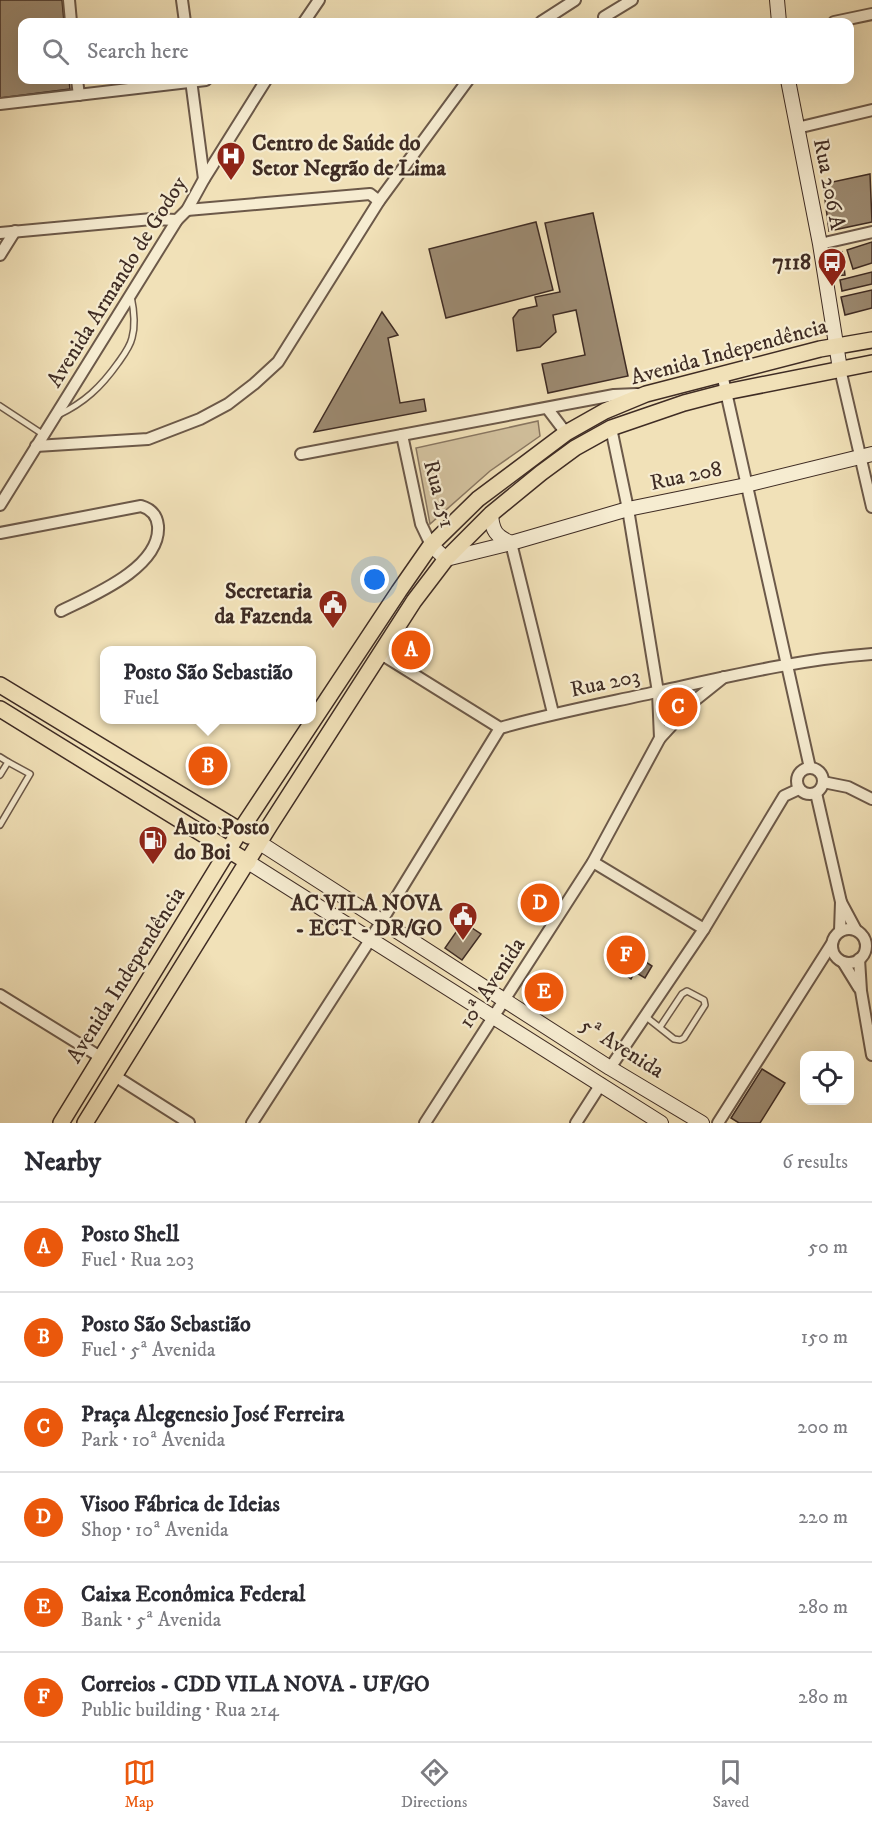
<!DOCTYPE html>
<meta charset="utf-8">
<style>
:root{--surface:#fff;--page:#f2f2f3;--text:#2b2b33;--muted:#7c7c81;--line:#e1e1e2;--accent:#ea580c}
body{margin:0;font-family:"IM FELL DW Pica",serif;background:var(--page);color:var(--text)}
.controls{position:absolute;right:18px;bottom:18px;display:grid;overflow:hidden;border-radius:12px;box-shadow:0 6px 24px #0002}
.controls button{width:54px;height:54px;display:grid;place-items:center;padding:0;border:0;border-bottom:2px solid var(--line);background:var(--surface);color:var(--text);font:30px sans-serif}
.you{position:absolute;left:375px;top:580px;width:21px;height:21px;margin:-15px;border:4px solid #fff;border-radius:50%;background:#1a73e8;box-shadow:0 0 0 9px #1a73e833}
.badge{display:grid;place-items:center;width:39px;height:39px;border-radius:50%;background:var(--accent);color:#fff;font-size:20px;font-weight:700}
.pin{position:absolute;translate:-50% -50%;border:3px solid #fff;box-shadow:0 2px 6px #0006}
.popup{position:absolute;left:100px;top:646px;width:216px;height:78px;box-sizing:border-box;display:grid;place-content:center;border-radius:12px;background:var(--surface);filter:drop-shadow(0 2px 4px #0005);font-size:20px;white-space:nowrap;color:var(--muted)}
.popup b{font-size:22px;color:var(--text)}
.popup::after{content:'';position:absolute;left:50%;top:100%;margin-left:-12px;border:12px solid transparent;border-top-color:var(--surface)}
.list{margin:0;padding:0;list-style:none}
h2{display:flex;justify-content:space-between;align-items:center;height:78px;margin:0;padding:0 24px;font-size:26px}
h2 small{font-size:20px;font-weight:400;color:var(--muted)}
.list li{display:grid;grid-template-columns:39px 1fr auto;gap:18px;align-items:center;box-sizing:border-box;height:90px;padding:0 24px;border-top:2px solid var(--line)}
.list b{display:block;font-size:22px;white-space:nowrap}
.list p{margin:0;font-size:20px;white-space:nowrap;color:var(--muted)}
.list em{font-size:20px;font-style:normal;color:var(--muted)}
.icon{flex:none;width:33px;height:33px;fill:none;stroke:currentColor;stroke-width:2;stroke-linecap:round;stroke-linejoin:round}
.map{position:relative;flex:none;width:872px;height:1123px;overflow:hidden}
.search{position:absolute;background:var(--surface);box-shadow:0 6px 24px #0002;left:18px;right:18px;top:18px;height:66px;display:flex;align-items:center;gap:15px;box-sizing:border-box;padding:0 21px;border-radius:12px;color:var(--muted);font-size:22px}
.sheet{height:618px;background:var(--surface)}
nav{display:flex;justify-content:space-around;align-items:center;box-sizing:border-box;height:84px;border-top:2px solid var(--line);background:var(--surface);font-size:16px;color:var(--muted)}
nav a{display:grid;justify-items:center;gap:3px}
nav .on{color:var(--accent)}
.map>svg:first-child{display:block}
.green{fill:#d3c29f;stroke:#897762;stroke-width:1.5}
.building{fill:#9c8a71;stroke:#3f2c24;stroke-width:1.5}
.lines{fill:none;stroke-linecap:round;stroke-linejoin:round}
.lane-casing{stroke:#6c5949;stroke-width:8}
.street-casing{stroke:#6c5949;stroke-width:14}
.secondary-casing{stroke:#3f2c24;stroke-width:16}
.primary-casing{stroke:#3f2c24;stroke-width:18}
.lane{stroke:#f6ecd1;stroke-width:5}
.street{stroke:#f6ecd1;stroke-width:10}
.secondary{stroke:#f6ecd1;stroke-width:14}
.primary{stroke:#f1e1b8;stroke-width:15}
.labels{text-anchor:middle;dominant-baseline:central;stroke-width:4.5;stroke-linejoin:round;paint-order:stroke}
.poi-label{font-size:22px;font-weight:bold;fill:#3f2c24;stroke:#f6ecd1;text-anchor:end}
.street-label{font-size:22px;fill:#3f2c24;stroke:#f6ecd1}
</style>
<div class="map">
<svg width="872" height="1123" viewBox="0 0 872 1123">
<rect width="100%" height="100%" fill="#f1e1b8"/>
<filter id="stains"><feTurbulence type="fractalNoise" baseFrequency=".00333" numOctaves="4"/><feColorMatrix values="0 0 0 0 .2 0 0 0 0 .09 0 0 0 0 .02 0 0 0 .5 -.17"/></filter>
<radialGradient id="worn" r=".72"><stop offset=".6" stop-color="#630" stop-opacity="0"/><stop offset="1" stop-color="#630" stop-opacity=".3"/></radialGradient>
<g class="green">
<path d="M538,421L540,436L490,471L430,524L416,448Z"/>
<path d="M692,691L695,698L674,717L669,698Z"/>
</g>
<g class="building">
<path d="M0,0H62L64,22H22V80H69L70,89L0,98Z"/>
<path d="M870,174L872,222L829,231L823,184Z"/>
<path d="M593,213L628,376L548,393L542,364L585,355L576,310L553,315L556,332L540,347L517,351L513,318L519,310L537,306L535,297L560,292L545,223Z"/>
<path d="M536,222L553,290L446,318L429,249Z"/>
<path d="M872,242V263L853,269L847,250Z"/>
<path d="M842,252L845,275L834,276L832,258Z"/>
<path d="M872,272V284L842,291L840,280Z"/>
<path d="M872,290V308L845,315L841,297Z"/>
<path d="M382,312L398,335L388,338L400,403L424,399L426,411L314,432Z"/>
<path d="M463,922L481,934L462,960L445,948Z"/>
<path d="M623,947L652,966L645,978L635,972L631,979L611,964Z"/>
<path d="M762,1069L785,1083L760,1123H739L731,1118Z"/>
</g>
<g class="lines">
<g class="lane-casing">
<g id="lane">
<path d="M0,406L44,435"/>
<path d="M58,415C84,403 101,387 118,363C123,356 130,347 132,338C136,324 134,310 131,296"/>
<path d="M0,757L8,762L0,775"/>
<path d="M0,825L30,774L8,762"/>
<path d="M645,1016L674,1039L680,1040L684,1038L705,1005L704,1000L687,991L682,994L660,1027"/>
</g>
</g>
<g class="street-casing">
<g id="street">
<path d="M69,0L71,22"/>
<path d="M182,0L185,22"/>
<path d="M604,17L632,0"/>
<path d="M304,22L319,0"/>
<path d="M541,22L575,0"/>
<path d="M834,22L872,14"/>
<path d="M77,80L79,95"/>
<path d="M191,80L204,179"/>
<path d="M0,104L206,80"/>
<path d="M797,128L872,110"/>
<path d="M187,210L370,194L379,201"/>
<path d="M0,233L152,219L177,220"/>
<path d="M820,244L872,232"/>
<path d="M0,255L15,231"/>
<path d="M840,369L872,507"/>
<path d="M722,374L810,768"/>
<path d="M547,408L566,433"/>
<path d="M611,428L628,509L658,692L660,738"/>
<path d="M402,435L421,524L431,545"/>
<path d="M36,446L148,439L200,419L228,404L254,384L278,362L379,201L468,80"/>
<path d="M301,454L614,395L637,394"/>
<path d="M0,505L177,220L187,210L204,179L266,80"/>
<path d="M0,533L141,506C151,509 157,515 158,526C161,568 91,596 61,611"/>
<path d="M511,543L553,713"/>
<path d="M381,654L500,728C553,713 607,703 661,691C730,676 801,659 872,654"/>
<circle cx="810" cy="781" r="13"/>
<path d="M823,782L848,787L872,799"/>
<path d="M816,793L841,902L856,930"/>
<path d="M593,862L704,929"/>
<circle cx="849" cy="946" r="17"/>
<path d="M840,931L841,902"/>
<path d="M859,959L861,991L872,1055"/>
<path d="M843,962L859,988"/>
<path d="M0,995L102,1058"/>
<path d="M610,1068L704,929L784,796L799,789"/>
<path d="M115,1076L189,1123"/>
<path d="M252,1123L370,940L500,728"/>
<path d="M425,1123L593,862L660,738L694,701L724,677"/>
<path d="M576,1123L601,1084"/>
<path d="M718,1123L831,945"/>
</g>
</g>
<g class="secondary-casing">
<g id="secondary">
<path d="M777,0L779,22"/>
<path d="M788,80L820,244L840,369"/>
<path d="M491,514C492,531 496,536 511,543"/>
<path d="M431,545L446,559L511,543L628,509L746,485L872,454"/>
<path d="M260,843L610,1068L702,1123"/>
<path d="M248,862L661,1123"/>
</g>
</g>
<g class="primary-casing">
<g id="primary">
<path d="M0,685L249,836"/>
<path d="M0,709L248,862"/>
<path d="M61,1123L240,831L399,591L431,545L478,499L566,433L605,411L646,394L820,349L872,340"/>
<path d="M85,1123L270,825L414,601L446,559L491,514L541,473L575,448L611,428L684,403L726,392L872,363"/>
</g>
</g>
<use href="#lane" class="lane"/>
<use href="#street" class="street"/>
<use href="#secondary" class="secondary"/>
<use href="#primary" class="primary"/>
</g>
<defs>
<g id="hospital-pin" transform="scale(1.5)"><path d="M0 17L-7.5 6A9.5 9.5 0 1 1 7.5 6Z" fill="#8f2418" stroke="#f6ecd1"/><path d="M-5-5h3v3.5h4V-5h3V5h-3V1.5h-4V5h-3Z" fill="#fff"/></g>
<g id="bus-pin" transform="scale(1.5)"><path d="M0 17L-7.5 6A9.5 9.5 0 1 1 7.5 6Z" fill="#8f2418" stroke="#f6ecd1"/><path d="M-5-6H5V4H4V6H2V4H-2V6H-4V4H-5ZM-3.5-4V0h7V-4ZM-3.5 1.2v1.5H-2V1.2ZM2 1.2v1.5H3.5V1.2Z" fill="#fff"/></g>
<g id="civic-pin" transform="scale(1.5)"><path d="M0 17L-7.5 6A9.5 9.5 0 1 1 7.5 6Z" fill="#8f2418" stroke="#f6ecd1"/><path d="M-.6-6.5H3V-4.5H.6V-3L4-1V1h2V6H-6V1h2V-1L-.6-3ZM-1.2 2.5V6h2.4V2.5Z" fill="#fff"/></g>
<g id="fuel-pin" transform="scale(1.5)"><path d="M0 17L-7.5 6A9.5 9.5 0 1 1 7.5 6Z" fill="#8f2418" stroke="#f6ecd1"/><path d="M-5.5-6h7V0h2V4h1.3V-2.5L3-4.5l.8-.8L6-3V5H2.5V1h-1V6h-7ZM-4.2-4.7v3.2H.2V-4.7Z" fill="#fff"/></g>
</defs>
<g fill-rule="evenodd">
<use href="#hospital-pin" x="231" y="156"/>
<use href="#bus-pin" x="832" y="262"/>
<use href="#civic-pin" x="333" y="604"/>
<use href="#fuel-pin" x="153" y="840"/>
<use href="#civic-pin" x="463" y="916"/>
</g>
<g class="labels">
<g class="poi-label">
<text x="252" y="143" text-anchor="start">Centro de Saúde do<tspan x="252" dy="25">Setor Negrão de Lima</tspan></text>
<text x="811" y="262">7118</text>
<text x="312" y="591">Secretaria<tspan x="312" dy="25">da Fazenda</tspan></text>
<text x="174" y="827" text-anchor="start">Auto Posto<tspan x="174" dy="25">do Boi</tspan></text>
<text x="442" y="903">AC VILA NOVA<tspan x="442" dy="25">- ECT - DR/GO</tspan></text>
</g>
<g class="street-label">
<text transform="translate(829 184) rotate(79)">Rua 206 A</text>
<text transform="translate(117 282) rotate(-58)">Avenida Armando de Godoy</text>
<text transform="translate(729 352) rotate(-15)">Avenida Independência</text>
<text transform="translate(686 476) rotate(-12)">Rua 208</text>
<text transform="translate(439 494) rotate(75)">Rua 251</text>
<text transform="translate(605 683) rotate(-12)">Rua 203</text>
<text transform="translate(126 975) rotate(-58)">Avenida Independência</text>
<text transform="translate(492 983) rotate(-57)">10ª Avenida</text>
<text transform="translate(622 1048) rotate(32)">5ª Avenida</text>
</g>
</g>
<rect width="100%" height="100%" filter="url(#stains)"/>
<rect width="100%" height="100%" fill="url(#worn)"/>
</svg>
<div class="controls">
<button><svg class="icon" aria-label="locate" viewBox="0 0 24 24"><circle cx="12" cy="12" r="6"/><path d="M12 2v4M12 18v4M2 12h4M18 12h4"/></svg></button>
</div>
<div class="you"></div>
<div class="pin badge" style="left:411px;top:650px">A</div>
<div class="pin badge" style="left:208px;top:766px">B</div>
<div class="popup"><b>Posto São Sebastião</b>Fuel</div>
<div class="pin badge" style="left:678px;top:707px">C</div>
<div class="pin badge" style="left:540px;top:903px">D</div>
<div class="pin badge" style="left:544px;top:992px">E</div>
<div class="pin badge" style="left:626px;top:955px">F</div>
<div class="search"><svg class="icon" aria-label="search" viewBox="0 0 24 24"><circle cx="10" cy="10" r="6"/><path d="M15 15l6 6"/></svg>Search here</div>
</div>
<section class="sheet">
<h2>Nearby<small>6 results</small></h2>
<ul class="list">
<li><span class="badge">A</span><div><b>Posto Shell</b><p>Fuel · Rua 203</p></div><em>50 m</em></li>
<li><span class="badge">B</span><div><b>Posto São Sebastião</b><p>Fuel · 5ª Avenida</p></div><em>150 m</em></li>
<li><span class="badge">C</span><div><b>Praça Alegenesio José Ferreira</b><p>Park · 10ª Avenida</p></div><em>200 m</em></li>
<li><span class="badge">D</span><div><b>Visoo Fábrica de Ideias</b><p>Shop · 10ª Avenida</p></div><em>220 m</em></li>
<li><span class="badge">E</span><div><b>Caixa Econômica Federal</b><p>Bank · 5ª Avenida</p></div><em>280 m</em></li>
<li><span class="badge">F</span><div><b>Correios - CDD VILA NOVA - UF/GO</b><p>Public building · Rua 214</p></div><em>280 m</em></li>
</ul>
</section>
<nav>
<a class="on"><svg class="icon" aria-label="map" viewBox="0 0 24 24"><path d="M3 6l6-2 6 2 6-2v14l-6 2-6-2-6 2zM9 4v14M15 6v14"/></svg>Map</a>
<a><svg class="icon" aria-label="directions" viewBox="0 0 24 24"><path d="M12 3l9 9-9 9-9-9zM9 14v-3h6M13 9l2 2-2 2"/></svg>Directions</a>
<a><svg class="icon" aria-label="saved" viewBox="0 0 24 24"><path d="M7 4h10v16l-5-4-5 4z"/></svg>Saved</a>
</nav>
